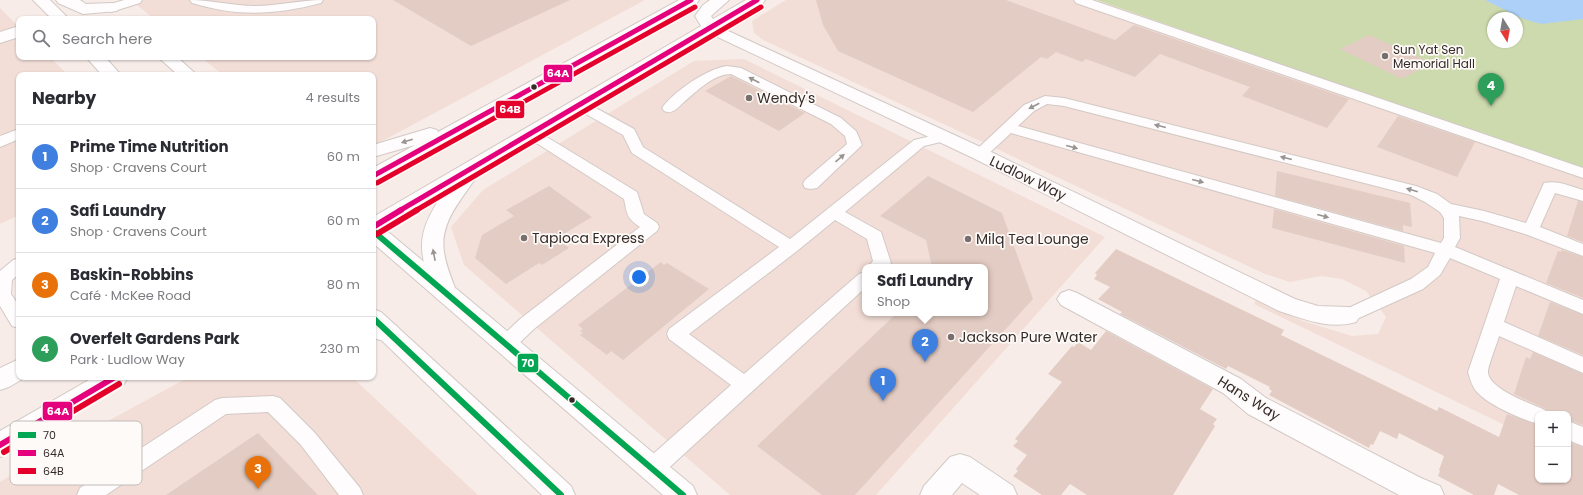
<!DOCTYPE html>
<meta charset="utf-8">
<style>
:root{--surface:#fff;--page:#f7f7f7;--text:#2b2b33;--muted:#7c7c81;--line:#e1e1e2;--accent:#786f6c}
body{margin:0;font-family:Poppins,sans-serif;background:var(--page);color:var(--text)}
.controls{position:absolute;right:12px;bottom:12px;display:grid;overflow:hidden;border-radius:8px;box-shadow:0 1px 3px #0004}
.controls button{width:36px;height:36px;display:grid;place-items:center;padding:0;border:0;border-bottom:1px solid var(--line);background:var(--surface);color:var(--text);font:20px sans-serif}
.compass{position:absolute;left:1487px;top:12px;width:36px;height:36px;border-radius:50%;background:var(--surface);box-shadow:0 1px 3px #0004;rotate:169deg}
.you{position:absolute;left:639px;top:277px;width:14px;height:14px;margin:-10px;border:3px solid #fff;border-radius:50%;background:#1a73e8;box-shadow:0 0 0 6px #1a73e833}
.badge{display:grid;place-items:center;width:26px;height:26px;border-radius:50%;background:var(--accent);color:#fff;font-size:13px;font-weight:700}
.pin{position:absolute;translate:-50% -33px;filter:drop-shadow(0 1px 2px #0008)}
.pin::after{content:'';position:absolute;top:21px;width:14px;height:12px;background:inherit;clip-path:polygon(0 0,100% 0,50% 100%)}
.popup{position:absolute;left:862px;top:264px;width:126px;height:52px;box-sizing:border-box;display:grid;place-content:center;border-radius:8px;background:var(--surface);filter:drop-shadow(0 1px 3px #0005);font-size:13px;white-space:nowrap;color:var(--muted)}
.popup b{font-size:15px;color:var(--text)}
.popup::after{content:'';position:absolute;left:50%;top:100%;margin-left:-8px;border:8px solid transparent;border-top-color:var(--surface)}
.list{margin:0;padding:0;list-style:none}
h2{display:flex;justify-content:space-between;align-items:center;height:52px;margin:0;padding:0 16px;font-size:17px}
h2 small{font-size:13px;font-weight:400;color:var(--muted)}
.list li{display:grid;grid-template-columns:26px 1fr auto;gap:12px;align-items:center;box-sizing:border-box;height:64px;padding:0 16px;border-top:1px solid var(--line)}
.list b{display:block;font-size:15px;white-space:nowrap}
.list p{margin:0;font-size:13px;white-space:nowrap;color:var(--muted)}
.list em{font-size:13px;font-style:normal;color:var(--muted)}
.icon{flex:none;width:22px;height:22px;fill:none;stroke:currentColor;stroke-width:2;stroke-linecap:round;stroke-linejoin:round}
.map{position:relative;flex:none;width:1583px;height:495px;overflow:hidden}
.search{position:absolute;background:var(--surface);box-shadow:0 1px 3px #0004;left:16px;top:16px;width:360px;height:44px;display:flex;align-items:center;gap:10px;box-sizing:border-box;padding:0 14px;border-radius:8px;color:var(--muted);font-size:15px}
.panel{position:absolute;background:var(--surface);box-shadow:0 1px 3px #0004;left:16px;top:72px;width:360px;height:308px;border-radius:8px}
.map>svg:first-child{display:block}
.built{fill:#f2ded7;fill-rule:evenodd}
.green{fill:#cddaad;fill-rule:evenodd}
.water{fill:#acd0f7}
.building{fill:#e3ccc3}
.lines{fill:none;stroke-linecap:round;stroke-linejoin:round}
.service-casing{stroke:#d2c9c6;stroke-width:2}
.minor-casing{stroke:#d2c9c6;stroke-width:2}
.secondary-casing{stroke:#d2c9c6;stroke-width:2}
.primary-casing{stroke:#d2c9c6;stroke-width:2}
.service{fill:#fefcfc;fill-rule:evenodd}
.minor{fill:#fefcfc;fill-rule:evenodd}
.secondary{fill:#fefcfc;fill-rule:evenodd}
.primary{fill:#fefcfc;fill-rule:evenodd}
.bus-1-casing{stroke:#fefaf8;stroke-width:10}
.bus-2-far1-casing{stroke:#fefaf8;stroke-width:8}
.bus-2-casing{stroke:#fefaf8;stroke-width:10}
.bus-3-far1-casing{stroke:#fefaf8;stroke-width:8}
.bus-3-casing{stroke:#fefaf8;stroke-width:10}
.bus-1{stroke:#00a651;stroke-width:6}
.bus-2-far1{stroke:#e5007d;stroke-width:5}
.bus-2{stroke:#e5007d;stroke-width:6}
.bus-3-far1{stroke:#e4002b;stroke-width:5}
.bus-3{stroke:#e4002b;stroke-width:6}
.oneway{fill:#989492}
.poi-dot{fill:#786f6c;stroke:#fefaf8;stroke-width:1.5}
.bus-dot{fill:#332b29;stroke:#fefaf8;stroke-width:1.5}
.labels{text-anchor:middle;dominant-baseline:central;stroke-width:3.5;stroke-linejoin:round;paint-order:stroke}
.far-poi-label{font-size:12px;fill:#332b29;stroke:#fefaf8;text-anchor:start}
.poi-label{font-size:14px;fill:#332b29;stroke:#fefaf8;text-anchor:start}
.street-label{font-size:14px;fill:#332b29;stroke:#fefaf8}
.key{fill:#fefaf8;stroke:#c1bcba;stroke-width:1}
.key-label{font-size:11px;fill:#332b29}
.line-badge{stroke:#fefaf8;stroke-width:1.5}
.badge-label{font-size:11px;text-anchor:middle;font-weight:bold;fill:#fff}
</style>
<div class="map">
<svg width="1583" height="495" viewBox="0 0 1583 495">
<rect width="100%" height="100%" fill="#f7ece8"/>
<g class="built">
<path d="M131,0H645L373,146V75H223L201,57H373V19H154Z"/>
<path d="M786,0H1097L1583,171V462L1568,455V414H1538V441L1254,304L1256,300L1303,321L1352,336L1378,334L1386,317L1366,291L1342,279L1321,276L1290,282L1265,274L763,40L754,33L752,21Z"/>
<path d="M0,8L19,27V57H50L68,75H19V215L0,224Z"/>
<path d="M744,59L1105,237L876,495H730L464,265L451,227L483,190L694,61ZM865,267H985V313H865Z"/>
<path d="M189,377H352L478,495H0V482L27,465Z"/>
</g>
<path class="green" d="M1097,0H1583V171ZM1493,18H1517V42H1493Z"/>
<path class="water" d="M1485,0H1583V19L1541,24L1521,18Z"/>
<g class="building">
<path d="M393,0H570L471,46Z"/>
<path d="M816,0H1006L1115,40L1134,25L1349,99L1327,128L1242,96L1250,87L1160,54L1135,77L1086,59L1082,62L1056,52L1047,59L1041,57L973,112L838,51L823,25Z"/>
<path d="M1369,35L1431,63L1402,79L1340,49Z"/>
<path d="M731,76L805,113L779,131L705,91Z"/>
<path d="M1398,116L1475,142L1457,177L1377,147Z"/>
<path d="M1277,171L1410,203L1412,227L1403,225V231L1275,196Z"/>
<path d="M928,176L1002,213L1033,299L855,495H822L757,446L897,313H985V267H932L926,240L880,216Z"/>
<path d="M549,186L592,217L557,238L569,248L542,265L539,263L506,284L475,258L482,235L514,216L506,210Z"/>
<path d="M1578,201L1583,202V242L1567,236Z"/>
<path d="M1274,209L1404,246L1405,263L1272,228Z"/>
<path d="M1116,249L1284,330L1281,335L1437,411L1439,407L1499,437L1507,414L1538,425V480H1568V442L1583,447V495H1519L1498,484L1494,495H1474L1438,476L1440,471L1439,470L1444,456L1399,433L1397,439L1380,431L1373,445L1371,444L1369,448L1269,395L1272,391L1269,389L1270,387L1228,366L1226,369L1120,314L1122,312L1098,299L1110,287L1094,279L1097,275L1095,273Z"/>
<path d="M1562,250L1583,257V298L1546,283L1558,251L1561,252Z"/>
<path d="M661,262L664,265L667,263L709,289L623,360L611,351L607,355L580,335L583,333L580,331L583,329L578,325Z"/>
<path d="M1550,302L1583,315V355L1538,336Z"/>
<path d="M1106,331L1213,389L1200,409L1217,419L1213,424L1215,426L1173,495H1087L1070,484L1061,495H1042L1013,476L1018,471L1016,469L1027,455L1013,446L1018,441L1015,439L1062,382L1048,374L1072,346L1074,347L1078,342L1091,350Z"/>
<path d="M1533,352L1583,374V425L1568,420V414H1548L1546,409L1514,394L1526,357L1530,359Z"/>
<path d="M258,433L318,495H166Z"/>
</g>
<g class="lines">
<g class="service-casing">
<g id="service">
<path d="M124,0H142L140,3L111,12L107,11L105,8L107,5Z"/>
<path d="M190,0C212,0 233,6 255,6C278,6 300,0 323,0L321,3C275,15 238,17 192,3Z"/>
<path d="M1074,0H1092L1583,168V178L1076,3Z"/>
<path d="M727,66L741,68L841,118L856,131L862,145L817,188L811,189L805,188L803,184L805,180L847,144L845,136L831,124L731,74C713,74 696,92 683,103C680,105 677,110 673,111C670,113 667,112 664,111L662,108C673,92 708,68 727,66Z"/>
<path d="M1045,96L1064,98L1416,186L1437,194L1451,204L1484,211L1526,223L1544,183C1558,180 1570,186 1583,190V201L1555,193L1540,227L1583,244V256L1525,234L1482,221L1459,216L1460,238L1455,247L1583,300V314L1516,286L1504,322L1583,357V373L1499,336C1497,344 1488,365 1488,372C1488,389 1532,404 1545,410L1547,414H1538V424C1519,418 1490,406 1477,392C1472,387 1470,378 1468,372L1500,279L1450,258L1440,275L1423,289L1348,323L1342,321L1339,316L1342,311L1411,279L1428,267L1435,253L1011,133L985,157L980,159L975,157L972,154L975,151L1024,105ZM1047,104L1064,106L1411,195L1425,202L1440,212L1444,218V238L1441,243L1018,126L1034,111Z"/>
<path d="M580,101L585,102L634,129L643,147L790,239L914,140L944,133L949,134L951,137L949,140L924,146L845,212L881,232L891,263L888,267H868L873,261L867,239L835,220L797,251L689,334L744,374L859,274L865,272V288L660,476L652,478L644,476L641,469L644,462L731,385L669,339L667,334L669,329L779,247L632,153L623,135L575,108L573,105L575,102Z"/>
<path d="M19,129V139L0,147V136Z"/>
<path d="M532,130L537,131L637,192L644,214L657,223L659,227L657,231L534,329L512,350L505,352L498,350L496,345L498,340L520,319L640,227C626,218 627,213 624,199L527,137L525,134L527,131Z"/>
<path d="M19,258V274L12,280L11,294L19,306V328L12,326L0,306V271L13,260Z"/>
<path d="M273,396L280,398L315,433L360,488L363,495H339L301,445L268,412L226,414L106,495H77L80,488L215,400L222,398Z"/>
<path d="M1568,421L1583,427V446L1568,440Z"/>
</g>
</g>
<g class="minor-casing">
<g id="minor">
<path d="M711,23L987,150L1295,299L1318,306L1348,307L1356,310L1360,316L1356,322C1330,330 1304,319 1279,311L973,158L705,31L703,28L705,25Z"/>
<path d="M19,26V37L0,43V32Z"/>
<path d="M1069,290L1077,293L1241,379L1266,398L1421,478L1440,486L1444,495H1399L1248,414L1223,393L1061,305L1057,299L1061,293Z"/>
<path d="M960,454L970,457L1013,486L1017,495H980L962,483L952,495H920L924,486L950,457Z"/>
</g>
</g>
<g class="secondary-casing">
<g id="secondary">
<path d="M33,0H50L69,19H52Z"/>
<path d="M56,0H80L86,4L111,3L117,5L119,8L117,11L83,14L58,3Z"/>
<path d="M86,57H105L121,75H102Z"/>
<path d="M158,57H177L197,75H178Z"/>
<path d="M373,224L381,226L693,486L697,495H663L373,243Z"/>
<path d="M373,309L381,312L571,486L575,495H542L373,332Z"/>
</g>
</g>
<g class="primary-casing">
<g id="primary">
<path d="M679,0H699L697,3L380,181L373,182V168L415,145L373,157V145L430,128L437,130L438,132Z"/>
<path d="M710,0H729L711,16L713,19L746,0H765L763,3L479,173C464,197 439,221 444,252C446,266 452,280 457,293L453,299L445,301L437,299C432,291 429,282 427,273C416,241 424,222 442,195L381,232L373,234V217L701,26L695,16L703,5Z"/>
<path d="M373,320L397,326L400,333L397,340L388,342L373,338Z"/>
<path d="M19,359V377H26L9,387L0,390V368Z"/>
<path d="M94,377H128L124,384L10,453L0,457V431Z"/>
</g>
</g>
<use href="#service" class="service"/>
<use href="#minor" class="minor"/>
<use href="#secondary" class="secondary"/>
<use href="#primary" class="primary"/>
<g class="bus-1-casing">
<g id="bus-1">
<path d="M373,231L683,495"/>
<path d="M373,318L561,495"/>
</g>
</g>
<g class="bus-2-far1-casing">
<g id="bus-2-far1">
<path d="M373,176L691,0"/>
<path d="M399,211L757,0"/>
</g>
</g>
<g class="bus-2-casing">
<g id="bus-2">
<path d="M373,227L401,210"/>
<path d="M0,445L115,377"/>
</g>
</g>
<g class="bus-3-far1-casing">
<g id="bus-3-far1">
<path d="M377,183L695,7"/>
<path d="M415,211L761,7"/>
</g>
</g>
<g class="bus-3-casing">
<g id="bus-3">
<path d="M377,234L417,210"/>
<path d="M4,452L119,384"/>
</g>
</g>
<use href="#bus-1" class="bus-1"/>
<use href="#bus-2-far1" class="bus-2-far1"/>
<use href="#bus-2" class="bus-2"/>
<use href="#bus-3-far1" class="bus-3-far1"/>
<use href="#bus-3" class="bus-3"/>
</g>
<defs><path id="oneway-solid" d="M-6-.8H1V-3.2L6.5 0L1 3.2V.8H-6Z"/></defs>
<g class="oneway">
<use href="#oneway-solid" transform="translate(754 80) rotate(-153)"/>
<use href="#oneway-solid" transform="translate(1034 106) rotate(152)"/>
<use href="#oneway-solid" transform="translate(1160 126) rotate(-166)"/>
<use href="#oneway-solid" transform="translate(407 141) rotate(163)"/>
<use href="#oneway-solid" transform="translate(1072 147) rotate(15)"/>
<use href="#oneway-solid" transform="translate(840 158) rotate(-41)"/>
<use href="#oneway-solid" transform="translate(1286 158) rotate(-166)"/>
<use href="#oneway-solid" transform="translate(1198 181) rotate(15)"/>
<use href="#oneway-solid" transform="translate(1412 190) rotate(-164)"/>
<use href="#oneway-solid" transform="translate(1323 216) rotate(15)"/>
<use href="#oneway-solid" transform="translate(434 255) rotate(-101)"/>
</g>
<g class="poi-dot">
<circle cx="1385" cy="56" r="4"/>
<circle cx="749" cy="98" r="4"/>
<circle cx="524" cy="238" r="4"/>
<circle cx="968" cy="239" r="4"/>
<circle cx="951" cy="337" r="4"/>
</g>
<g class="bus-dot">
<circle cx="534" cy="87" r="3.5"/>
<circle cx="572" cy="400" r="3.5"/>
</g>
<g class="labels">
<g class="far-poi-label">
<text x="1393" y="49">Sun Yat Sen<tspan x="1393" dy="14">Memorial Hall</tspan></text>
</g>
<g class="poi-label">
<text x="757" y="98">Wendy's</text>
<text x="532" y="238">Tapioca Express</text>
<text x="976" y="239">Milq Tea Lounge</text>
<text x="959" y="337">Jackson Pure Water</text>
</g>
<g class="street-label">
<text transform="translate(1028 178) rotate(26)">Ludlow Way</text>
<text transform="translate(1249 398) rotate(32)">Hans Way</text>
</g>
</g>
<rect x="10" y="421" width="132" height="64" rx="6" class="key"/>
<rect x="18" y="432" width="18" height="6" fill="#00a651"/>
<rect x="18" y="450" width="18" height="6" fill="#e5007d"/>
<rect x="18" y="468" width="18" height="6" fill="#e4002b"/>
<g class="key-label">
<text x="43" y="439">70</text>
<text x="43" y="457">64A</text>
<text x="43" y="475">64B</text>
</g>
<g class="line-badge">
<rect x="543" y="64" width="30" height="19" rx="4" fill="#e5007d"/>
<rect x="495" y="100" width="30" height="19" rx="4" fill="#e4002b"/>
<rect x="517" y="353" width="22" height="20" rx="4" fill="#00a651"/>
<rect x="42" y="401" width="31" height="20" rx="4" fill="#e5007d"/>
</g>
<g class="badge-label">
<text x="558" y="77">64A</text>
<text x="510" y="113">64B</text>
<text x="528" y="367">70</text>
<text x="58" y="415">64A</text>
</g>
</svg>
<div class="controls">
<button>+</button>
<button>−</button>
</div>
<svg class="compass" viewBox="-18 -18 36 36"><path d="M0-13l5 13h-10z" fill="#e53935"/><path d="M0 13l5-13h-10z" fill="#7c7c81"/></svg>
<div class="you"></div>
<div class="pin badge" style="left:883px;top:401px;background:#3f7fe0">1</div>
<div class="pin badge" style="left:925px;top:362px;background:#3f7fe0">2</div>
<div class="popup"><b>Safi Laundry</b>Shop</div>
<div class="pin badge" style="left:258px;top:489px;background:#e8710a">3</div>
<div class="pin badge" style="left:1491px;top:106px;background:#2e9e5b">4</div>
<div class="search"><svg class="icon" aria-label="search" viewBox="0 0 24 24"><circle cx="10" cy="10" r="6"/><path d="M15 15l6 6"/></svg>Search here</div>
<section class="panel">
<h2>Nearby<small>4 results</small></h2>
<ul class="list">
<li><span class="badge" style="background:#3f7fe0">1</span><div><b>Prime Time Nutrition</b><p>Shop · Cravens Court</p></div><em>60 m</em></li>
<li><span class="badge" style="background:#3f7fe0">2</span><div><b>Safi Laundry</b><p>Shop · Cravens Court</p></div><em>60 m</em></li>
<li><span class="badge" style="background:#e8710a">3</span><div><b>Baskin-Robbins</b><p>Café · McKee Road</p></div><em>80 m</em></li>
<li><span class="badge" style="background:#2e9e5b">4</span><div><b>Overfelt Gardens Park</b><p>Park · Ludlow Way</p></div><em>230 m</em></li>
</ul>
</section>
</div>
